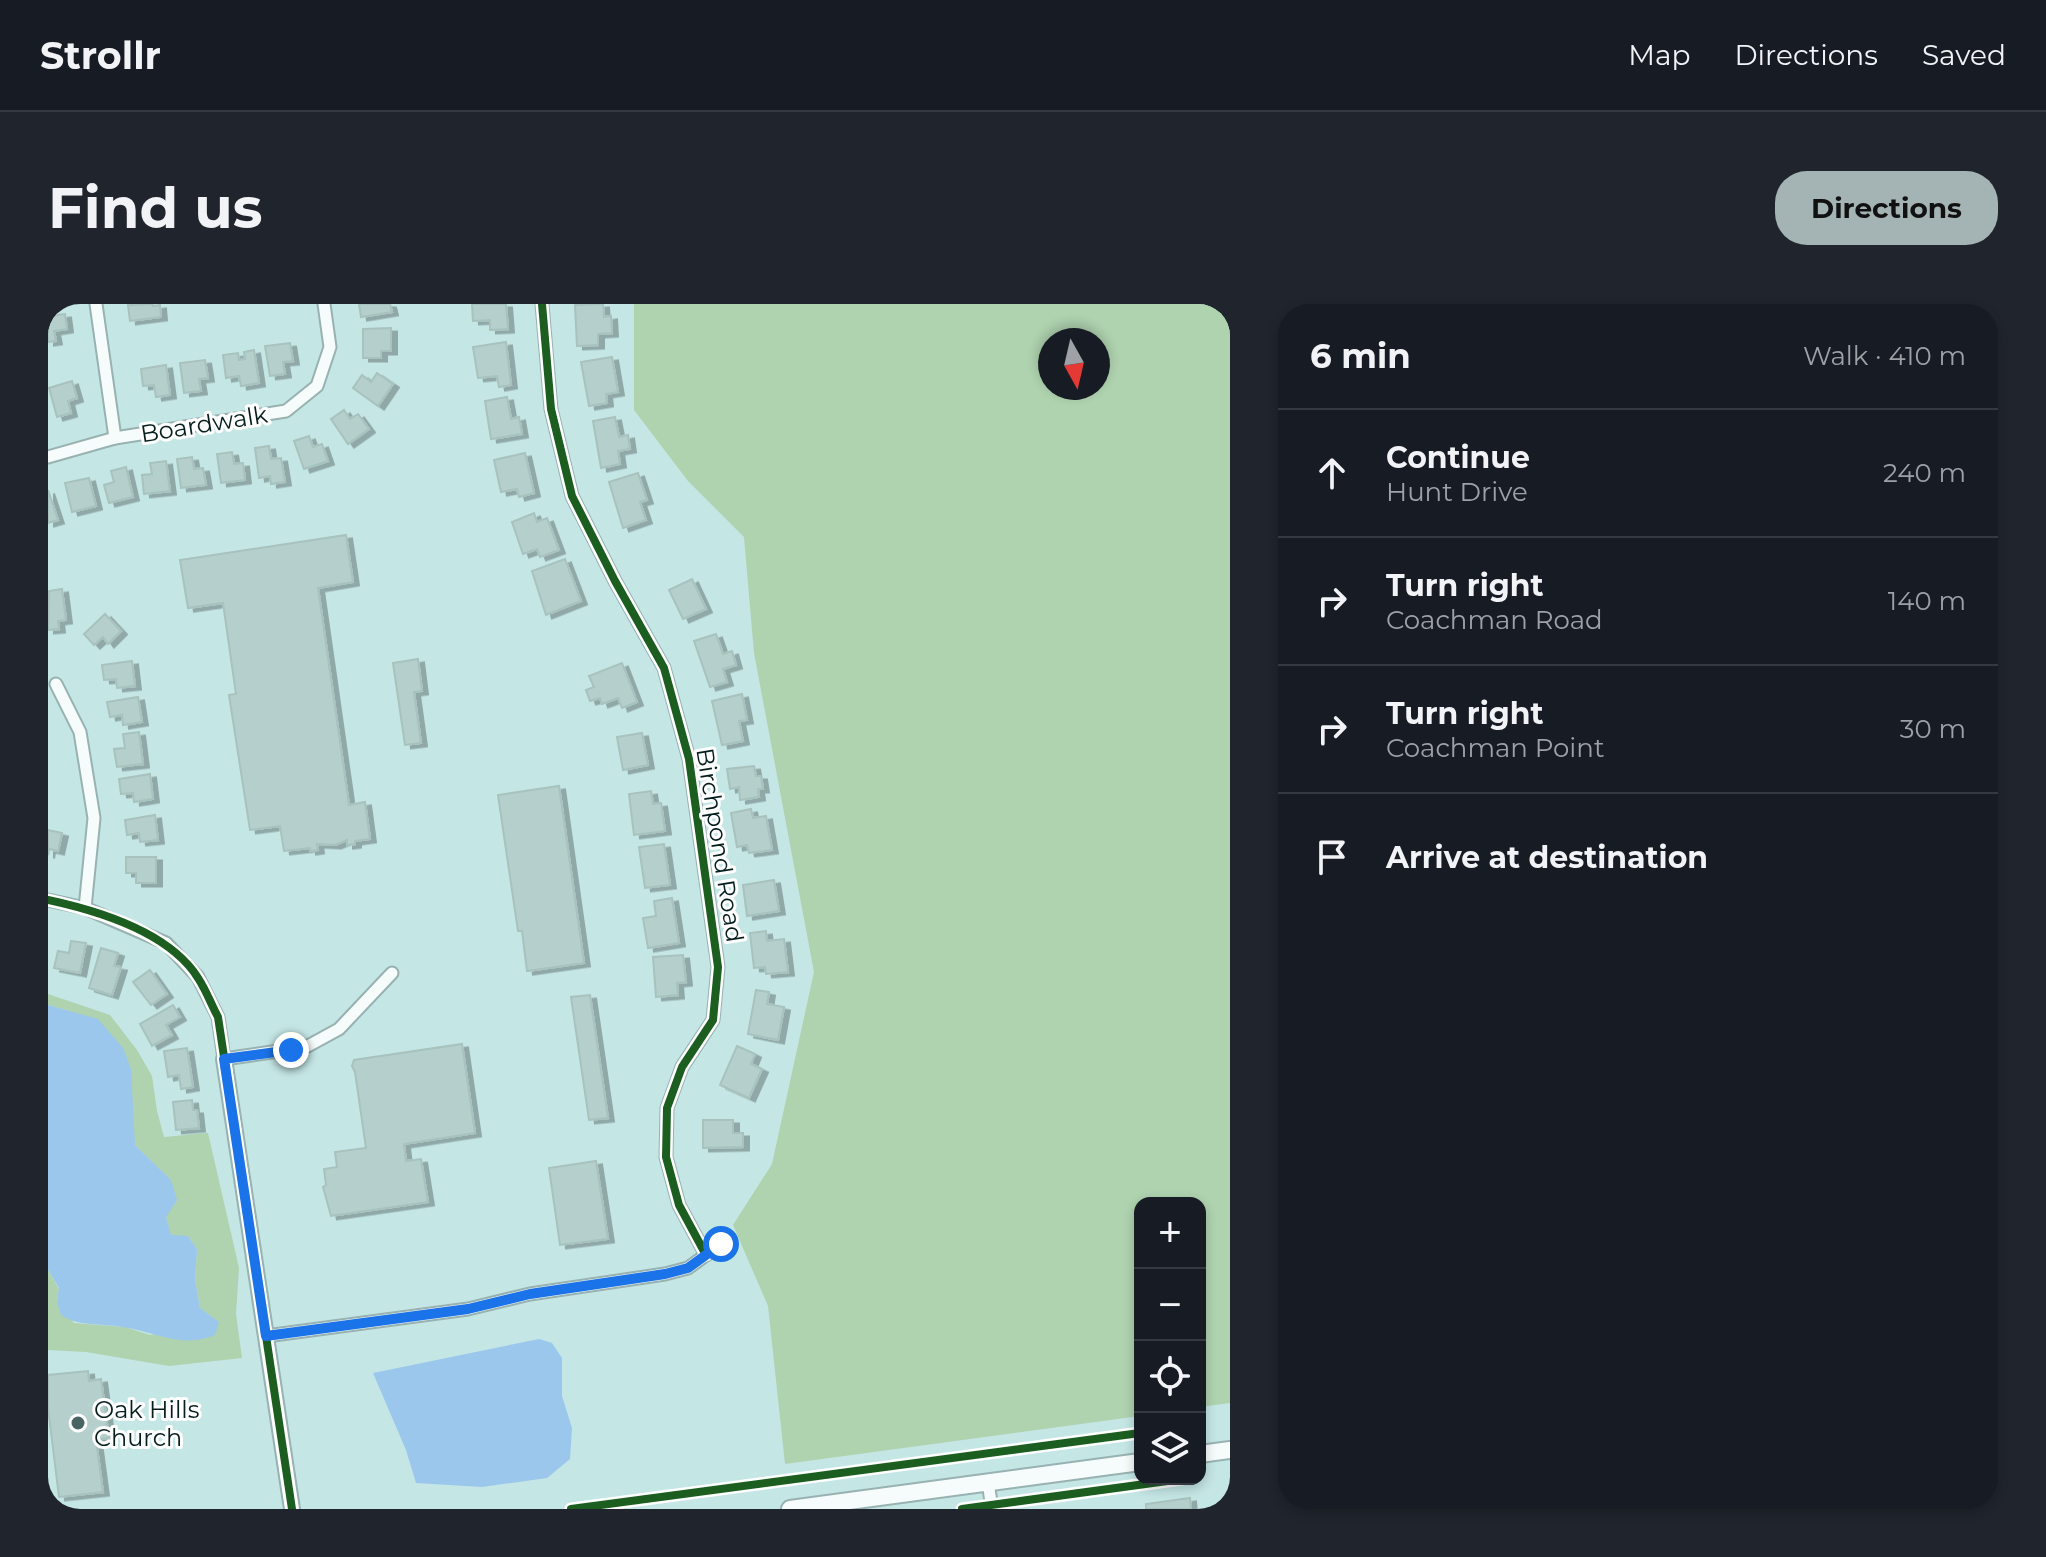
<!DOCTYPE html>
<meta charset="utf-8">
<style>
:root{--surface:#171b24;--page:#20242c;--text:#f1f3f6;--muted:#9ea1a6;--line:#363941;--accent:#a4b3b4}
body{margin:0;font-family:Montserrat,sans-serif;background:var(--page);color:var(--text)}
.controls{position:absolute;right:24px;bottom:24px;display:grid;overflow:hidden;border-radius:16px;box-shadow:0 4px 12px #0003}
.controls button{width:72px;height:72px;display:grid;place-items:center;padding:0;border:0;border-bottom:2px solid var(--line);background:var(--surface);color:var(--text);font:40px sans-serif}
.compass{position:absolute;left:990px;top:24px;width:72px;height:72px;border-radius:50%;background:var(--surface);box-shadow:0 4px 12px #0003;rotate:172deg}
.stop{position:absolute;width:24px;height:24px;margin:-18px;border:6px solid #1a73e8;border-radius:50%;background:#fff}
.stop.end{background:#1a73e8;border-color:#fff;box-shadow:0 2px 8px #0008}
.list{margin:0;padding:0;list-style:none}
h2{display:flex;justify-content:space-between;align-items:center;height:104px;margin:0;padding:0 32px;font-size:34px}
h2 small{font-size:26px;font-weight:400;color:var(--muted)}
.list li{display:grid;grid-template-columns:52px 1fr auto;gap:24px;align-items:center;box-sizing:border-box;height:128px;padding:0 32px;border-top:2px solid var(--line)}
.list b{display:block;font-size:30px;white-space:nowrap}
.list p{margin:0;font-size:26px;white-space:nowrap;color:var(--muted)}
.list em{font-size:26px;font-style:normal;color:var(--muted)}
.icon{flex:none;width:44px;height:44px;fill:none;stroke:currentColor;stroke-width:2;stroke-linecap:round;stroke-linejoin:round}
.map{position:relative;flex:none;width:1182px;height:1205px;overflow:hidden;border-radius:32px}
header{display:flex;align-items:center;gap:48px;box-sizing:border-box;height:112px;padding:0 40px;background:var(--surface);border-bottom:2px solid var(--line)}
header strong{font-size:38px}
nav{display:flex;gap:44px;margin-inline-start:auto;font-size:28px}
.intro{display:flex;align-items:center;justify-content:space-between;box-sizing:border-box;height:192px;padding:0 48px}
h1{margin:0;font-size:56px}
.button{padding:20px 36px;border-radius:32px;background:var(--accent);color:#111;font-size:28px;font-weight:700}
main{display:flex;gap:48px;padding:0 48px}
aside{flex:1;background:var(--surface);border-radius:32px;box-shadow:0 4px 12px #0003}
.map>svg:first-child{display:block}
.green{fill:#afd2af;fill-rule:evenodd}
.water{fill:#9bc7ed}
.building{fill:#b5cfcc;stroke:#a8c2be;stroke-width:2;filter:url(#shadow)}
.lines{fill:none;stroke-linecap:round;stroke-linejoin:round}
.minor-casing{stroke:#97b2b1;stroke-width:15}
.tertiary-casing{stroke:#97b2b1;stroke-width:18}
.secondary-casing{stroke:#97b2b1;stroke-width:20}
.minor{stroke:#f6fbfb;stroke-width:11}
.tertiary{stroke:#f6fbfb;stroke-width:14}
.secondary{stroke:#f6fbfb;stroke-width:16}
.cycleway-casing{stroke:#fff;stroke-width:13}
.cycleway{stroke:#1b5e20;stroke-width:8}
.route{stroke:#1a73e8;stroke-width:10}
.poi-dot{fill:#476463;stroke:#fff;stroke-width:3}
.labels{text-anchor:middle;dominant-baseline:central;stroke-width:6;stroke-linejoin:round;paint-order:stroke}
.street-label{font-size:24px;fill:#041e1d;stroke:#fff}
.poi-label{font-size:24px;fill:#041e1d;stroke:#fff;text-anchor:start}
</style>
<header>
<strong>Strollr</strong>
<nav><a>Map</a><a>Directions</a><a>Saved</a></nav>
</header>
<div class="intro"><h1>Find us</h1><a class="button">Directions</a></div>
<main>
<div class="map">
<svg width="1182" height="1205" viewBox="0 0 1182 1205">
<defs>
<filter id="shadow"><feDropShadow dx="6" dy="3.5" stdDeviation="0" flood-color="#0004"/></filter>
</defs>
<rect width="100%" height="100%" fill="#c4e6e5"/>
<g class="green">
<path d="M586,0H1182V1099L1152,1103V899H1092V1112L737,1160L720,1002L685,921L724,860L766,668L706,349L696,233L640,177L586,106ZM1002,36H1050V84H1002Z"/>
<path d="M0,690L62,711L89,746L104,772L109,807L116,833L160,829L191,964L188,1010L194,1054L121,1062L38,1048L0,1046V966L11,985L9,998L26,1019L77,1023L102,1031L170,1018L152,1004L147,976L149,945L140,932H123L118,913L123,876L87,841L21,707L0,701Z"/>
</g>
<g class="water">
<path d="M0,701L50,715L75,744L83,765L87,841L123,876L129,896L118,913L123,931L140,932L149,945L147,976L152,1004L171,1018L167,1031C133,1045 108,1028 74,1023C53,1019 31,1023 13,1011L9,998L11,984L0,966Z"/>
<path d="M491,1035L504,1039L514,1054V1092L524,1124L522,1155L499,1174L434,1183L368,1179L358,1146L325,1069Z"/>
</g>
<g class="building">
<path d="M105,0V2L112,1L113,13L82,17L80,1Z"/>
<path d="M311,0H342L344,8L313,13Z"/>
<path d="M424,0H458L460,25L442,26V16L425,17Z"/>
<path d="M555,0L556,13L563,12L564,29L550,30V41L529,42L527,1Z"/>
<path d="M17,10L19,25L6,27L8,37L0,38V12Z"/>
<path d="M343,24V47H333V54H315V25Z"/>
<path d="M458,38L463,81L451,83L449,72L430,74L425,43Z"/>
<path d="M242,39L245,57L235,58L237,70L222,72L217,42Z"/>
<path d="M206,46L211,79L193,82L191,72L178,74L175,51L190,49L191,56L197,55L196,48Z"/>
<path d="M564,53L570,88L558,90L559,99L541,102L533,58Z"/>
<path d="M157,56L160,74L151,75L153,87L136,89L132,59Z"/>
<path d="M118,61L122,91L108,93L106,81L95,82L93,65Z"/>
<path d="M329,69L345,80L330,102L305,84L314,71L323,78Z"/>
<path d="M24,77L29,94L20,97L23,109L9,113L1,84Z"/>
<path d="M459,93L463,115L471,113L474,130L443,135L437,97Z"/>
<path d="M296,106L302,115L310,110L321,125L300,140L283,115Z"/>
<path d="M567,113L571,133L580,131L582,145L570,147L572,160L553,164L545,117Z"/>
<path d="M261,132L265,143L274,140L280,157L256,165L246,137Z"/>
<path d="M221,142L223,155L233,154L237,178L223,180L222,172L211,174L207,144Z"/>
<path d="M184,148L186,160L195,159L197,176L173,179L169,150Z"/>
<path d="M477,149L486,189L471,193L469,185L453,188L446,156Z"/>
<path d="M144,153L146,165L155,164L158,181L133,184L129,155Z"/>
<path d="M118,157L122,187L96,190L94,171L104,170L102,159Z"/>
<path d="M78,163L85,193L61,199L56,181L66,178L63,167Z"/>
<path d="M590,169L599,196L592,198L598,216L575,224L561,178Z"/>
<path d="M41,174L48,202L24,208L17,179Z"/>
<path d="M0,186L10,216L0,219Z"/>
<path d="M486,209L489,218L499,214L511,246L492,253L489,245L475,250L464,218Z"/>
<path d="M298,231L305,278L270,284L301,501L317,498L322,535L307,537V540L299,541V536L287,541L269,540L270,546L262,547V544L236,547L232,522L202,526L181,391L188,390L175,299L140,304L132,256Z"/>
<path d="M517,255L533,297L498,311L484,267Z"/>
<path d="M644,275L658,305L635,315L621,286Z"/>
<path d="M14,285L18,316L10,317L11,325L0,326L1,287Z"/>
<path d="M57,310L73,327L60,340L55,333L46,341L36,330Z"/>
<path d="M668,330L675,350L684,347L688,361L675,365L679,378L662,383L646,337Z"/>
<path d="M370,355L374,387L366,388L373,439L357,441L345,359Z"/>
<path d="M84,357L87,382L69,384L68,375L56,376L54,361Z"/>
<path d="M574,359L589,398L574,404L570,394L554,400L552,394L542,397L538,386L546,383L541,372Z"/>
<path d="M694,390L699,416L691,417L695,437L674,441L664,397Z"/>
<path d="M90,393L94,418L75,421L74,411L62,413L59,398Z"/>
<path d="M91,428L95,460L69,463L66,445L77,444L75,430Z"/>
<path d="M594,429L600,461L575,466L569,433Z"/>
<path d="M706,462L708,472H713L715,485H710L711,493L692,496L691,483L682,485L679,465Z"/>
<path d="M102,470L105,495L86,498L85,489L73,490L71,475Z"/>
<path d="M511,482L536,659L479,667L474,627H470L450,491Z"/>
<path d="M603,487L605,500L613,499L617,527L586,531L581,490Z"/>
<path d="M703,505L705,514L718,512L724,546L701,549L699,541L689,543L683,509Z"/>
<path d="M107,511L110,536L92,538L91,529L79,531L77,516Z"/>
<path d="M0,526L14,529L10,547L1,545L0,551Z"/>
<path d="M616,540L622,581L597,584L591,543Z"/>
<path d="M78,553H108V579H88V569H78Z"/>
<path d="M726,576L731,607L699,612L695,581Z"/>
<path d="M624,594L631,639L600,644L595,614L608,612L606,597Z"/>
<path d="M718,627L719,637L736,635L740,668L718,670L717,663L706,664L702,629Z"/>
<path d="M23,637L38,639L32,669L6,664L10,647L21,649Z"/>
<path d="M53,644L70,649L66,662L73,663L64,691L41,684Z"/>
<path d="M635,651L638,678L629,679L630,691L608,693L605,653Z"/>
<path d="M102,666L119,690L103,701L85,678Z"/>
<path d="M708,686L721,688L719,700L736,703L730,736L700,730Z"/>
<path d="M542,691L560,814L541,816L523,693Z"/>
<path d="M125,701L132,713L118,721L124,731L104,742L92,720Z"/>
<path d="M414,740L427,829L356,840L358,857L373,855L380,898L283,912L275,883L278,881L276,865L289,863L287,848L318,844L307,768L304,762L306,756Z"/>
<path d="M689,742L707,750L703,760L714,765L701,794L672,781Z"/>
<path d="M139,744L145,783L133,785L131,771L120,773L116,747Z"/>
<path d="M144,796L145,806H149L151,824L128,826L125,798Z"/>
<path d="M655,816H685V829H695V843L655,844Z"/>
<path d="M548,857L560,935L512,941L501,864Z"/>
<path d="M40,1067L41,1077L53,1075L61,1134L48,1136L55,1188L11,1193L0,1104V1071Z"/>
<path d="M1142,1194L1143,1205H1098V1200Z"/>
</g>
<g class="lines">
<g class="minor-casing">
<g id="minor">
<path d="M48,0L67,134"/>
<path d="M494,0L503,105L524,192L567,277L616,364L641,455L670,663L665,716L634,763L619,804L618,853L631,901L658,951"/>
<path d="M0,153L67,134L238,107L269,82L282,43L276,0"/>
<path d="M8,380L32,428L46,514L37,604"/>
<path d="M0,596L37,604L118,639L150,673L170,713L176,755L258,743L291,725L344,669"/>
<path d="M218,1032L420,1005L482,990L617,970L640,964L673,940"/>
<path d="M940,1178L944,1205"/>
</g>
</g>
<g class="tertiary-casing">
<path id="tertiary" d="M176,755L244,1205"/>
</g>
<g class="secondary-casing">
<g id="secondary">
<path d="M1152,1150L1182,1146"/>
<path d="M742,1205L1092,1158"/>
</g>
</g>
<use href="#minor" class="minor"/>
<use href="#tertiary" class="tertiary"/>
<use href="#secondary" class="secondary"/>
<g class="cycleway-casing">
<g id="cycleway">
<path d="M494,0L503,105L524,192L567,277L616,364L641,455L670,663L665,716L634,763L619,804L618,853L631,901L658,951"/>
<path d="M0,596C51,607 121,628 150,674C158,686 163,700 170,713L244,1205"/>
<path d="M523,1205L1092,1129"/>
<path d="M914,1205L1134,1175"/>
</g>
</g>
<use href="#cycleway" class="cycleway"/>
</g>
<g class="lines">
<path class="route" d="M243,746L176,755L218,1032L420,1005L482,990L617,970L640,964L673,940"/>
</g>
<circle class="poi-dot" cx="30" cy="1119" r="8"/>
<g class="labels">
<g class="street-label">
<text transform="translate(156 120) rotate(-9)">Boardwalk</text>
<text transform="translate(672 541) rotate(81)">Birchpond Road</text>
</g>
<g class="poi-label">
<text x="46" y="1105">Oak Hills<tspan x="46" dy="28">Church</tspan></text>
</g>
</g>
</svg>
<div class="controls">
<button>+</button>
<button>−</button>
<button><svg class="icon" aria-label="locate" viewBox="0 0 24 24"><circle cx="12" cy="12" r="6"/><path d="M12 2v4M12 18v4M2 12h4M18 12h4"/></svg></button>
<button><svg class="icon" aria-label="layers" viewBox="0 0 24 24"><path d="M12 4l9 5-9 5-9-5zM3 14l9 5 9-5"/></svg></button>
</div>
<svg class="compass" viewBox="-18 -18 36 36"><path d="M0-13l5 13h-10z" fill="#e53935"/><path d="M0 13l5-13h-10z" fill="#9ea1a6"/></svg>
<div class="stop" style="left:673px;top:940px"></div>
<div class="stop end" style="left:243px;top:746px"></div>
</div>
<aside>
<h2>6 min<small>Walk · 410 m</small></h2>
<ul class="list">
<li><svg class="icon" aria-label="ahead" viewBox="0 0 24 24"><path d="M12 20V5M6 11l6-6 6 6"/></svg><div><b>Continue</b><p>Hunt Drive</p></div><em>240 m</em></li>
<li><svg class="icon" aria-label="right" viewBox="0 0 24 24"><path d="M7 20v-9h11M14 6l5 5-5 5"/></svg><div><b>Turn right</b><p>Coachman Road</p></div><em>140 m</em></li>
<li><svg class="icon" aria-label="right" viewBox="0 0 24 24"><path d="M7 20v-9h11M14 6l5 5-5 5"/></svg><div><b>Turn right</b><p>Coachman Point</p></div><em>30 m</em></li>
<li><svg class="icon" aria-label="arrive" viewBox="0 0 24 24"><path d="M6 21V4h12l-3 4 3 4H6"/></svg><div><b>Arrive at destination</b></div></li>
</ul>
</aside>
</main>
